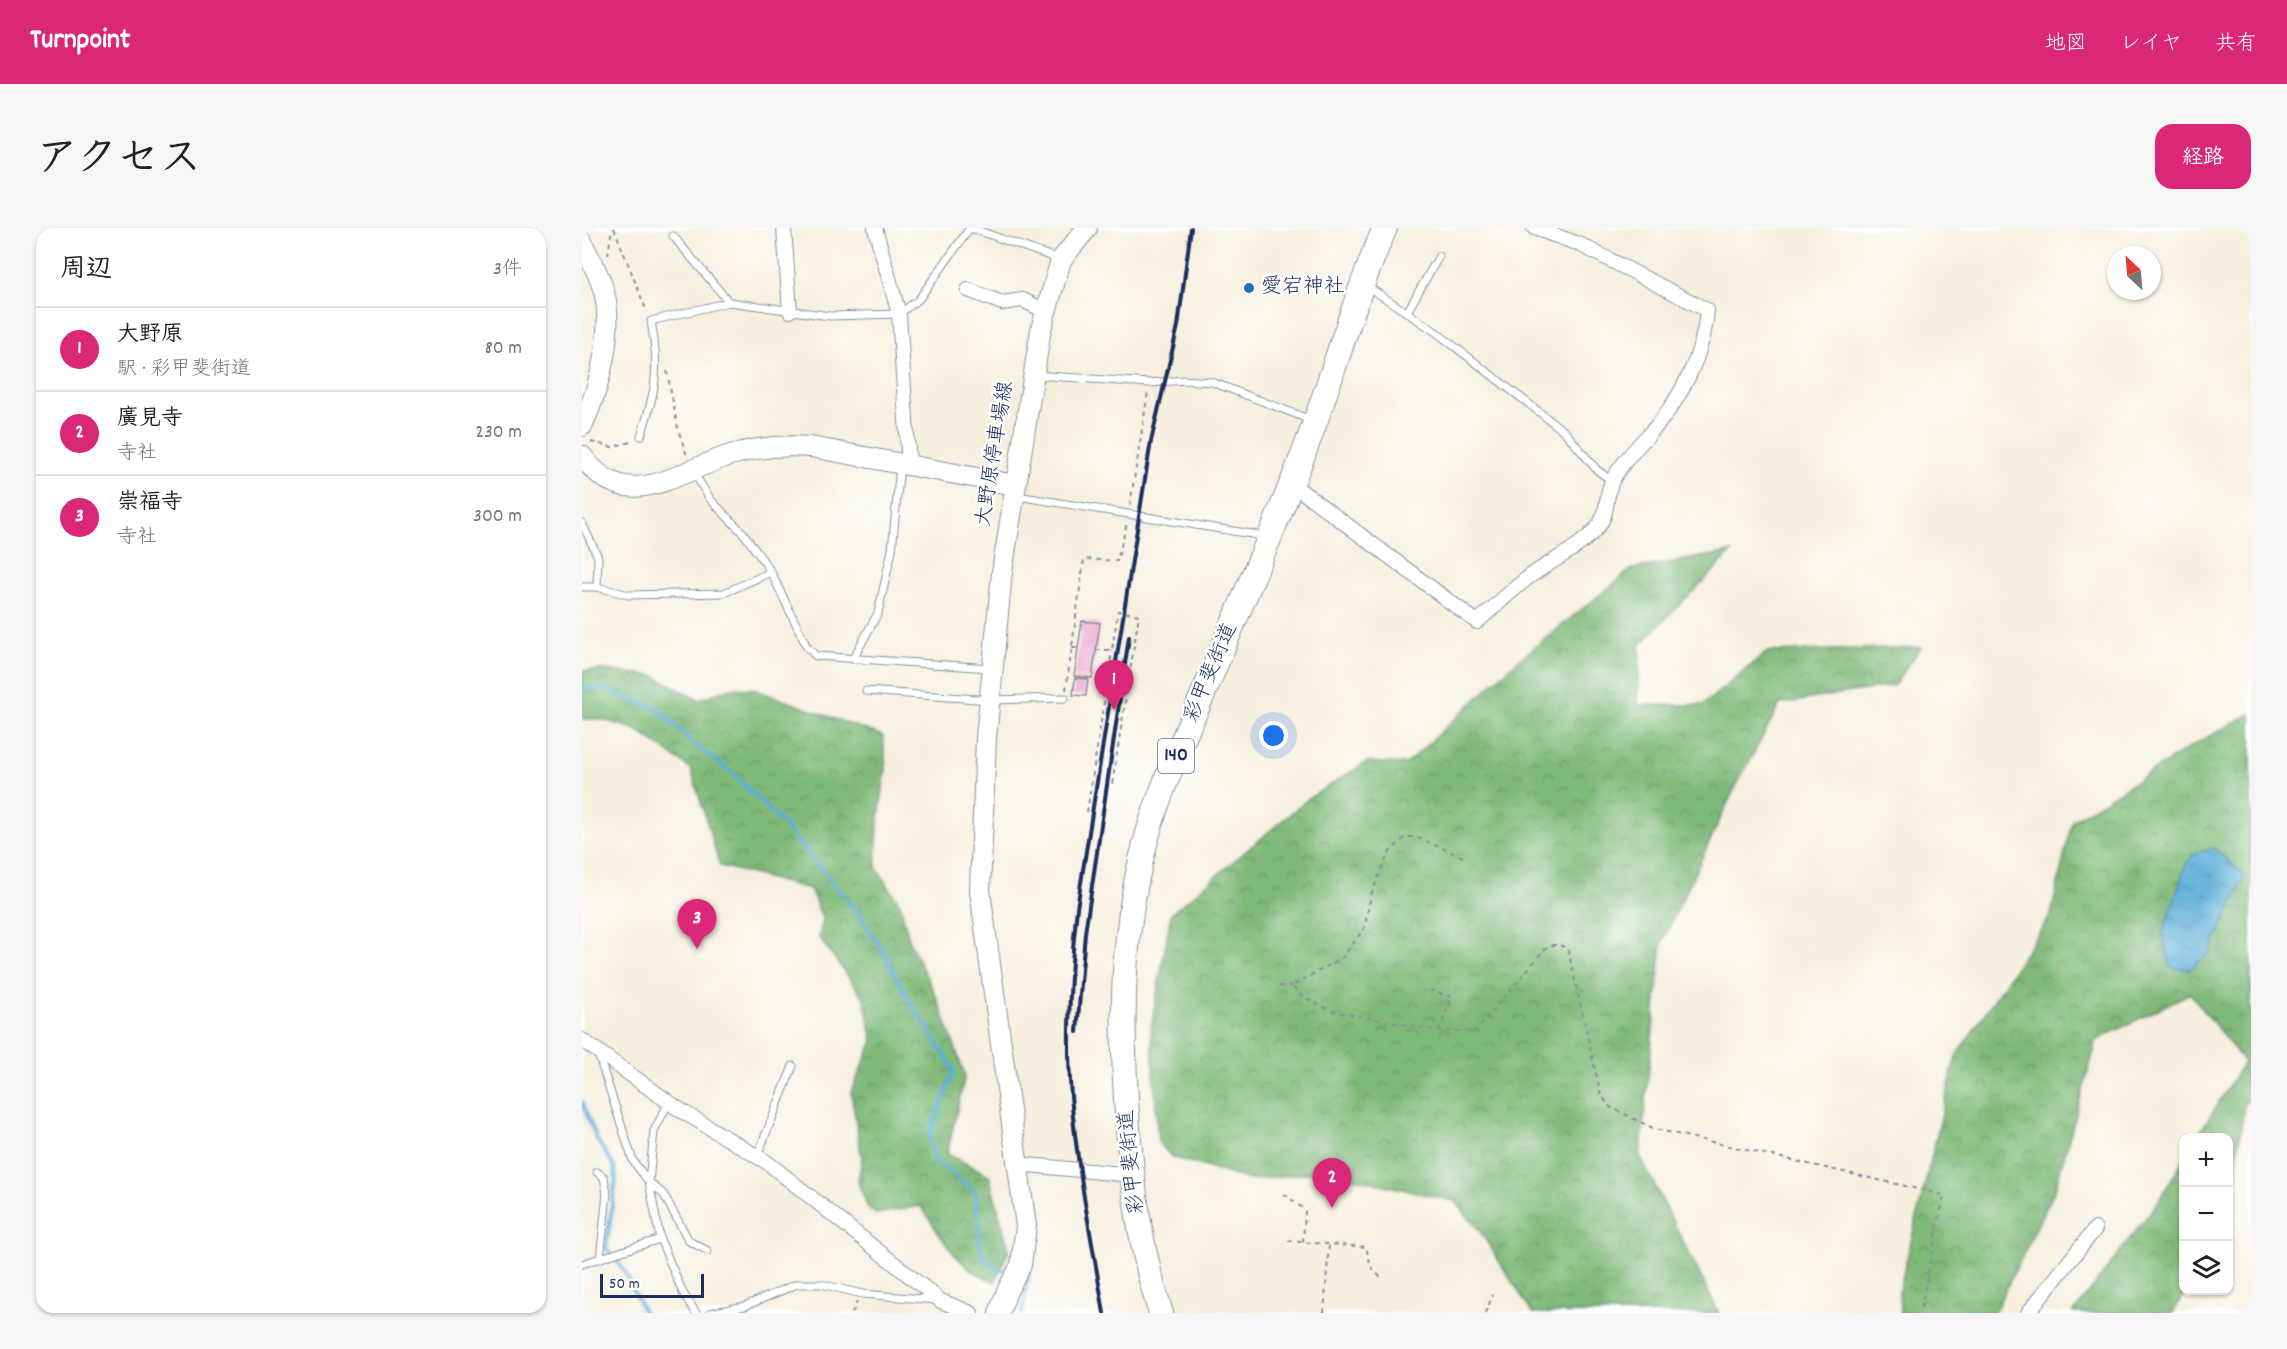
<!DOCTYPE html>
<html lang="ja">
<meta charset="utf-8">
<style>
:root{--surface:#fff;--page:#f6f6f6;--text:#222;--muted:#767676;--line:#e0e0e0;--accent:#db2777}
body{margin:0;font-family:Dekko,"Klee One",sans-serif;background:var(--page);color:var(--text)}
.controls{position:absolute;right:18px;bottom:18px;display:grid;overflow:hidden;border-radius:12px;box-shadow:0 2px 4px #0004}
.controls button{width:54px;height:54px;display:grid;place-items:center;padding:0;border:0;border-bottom:2px solid var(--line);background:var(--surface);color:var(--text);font:30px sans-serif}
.compass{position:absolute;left:1525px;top:18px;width:54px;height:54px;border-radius:50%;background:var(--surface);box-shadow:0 2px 4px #0004;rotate:334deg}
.scale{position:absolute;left:18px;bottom:15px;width:104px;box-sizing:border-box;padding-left:6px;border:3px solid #1b2f5e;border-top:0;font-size:16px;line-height:21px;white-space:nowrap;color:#1b2f5e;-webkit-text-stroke:4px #fff;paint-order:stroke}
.you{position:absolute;left:692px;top:508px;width:21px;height:21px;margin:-15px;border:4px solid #fff;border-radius:50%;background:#1a73e8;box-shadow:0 0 0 9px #1a73e833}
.badge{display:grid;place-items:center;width:39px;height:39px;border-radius:50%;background:var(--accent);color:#fff;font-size:20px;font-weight:700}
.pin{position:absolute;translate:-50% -50px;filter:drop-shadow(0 2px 3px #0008)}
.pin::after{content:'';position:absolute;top:32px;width:21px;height:18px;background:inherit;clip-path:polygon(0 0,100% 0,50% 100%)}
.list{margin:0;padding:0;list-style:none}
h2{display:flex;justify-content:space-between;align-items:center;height:78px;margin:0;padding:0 24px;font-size:26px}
h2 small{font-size:20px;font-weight:400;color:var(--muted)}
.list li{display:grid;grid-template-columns:39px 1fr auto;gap:18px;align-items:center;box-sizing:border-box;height:84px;padding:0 24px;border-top:2px solid var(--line)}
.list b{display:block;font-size:22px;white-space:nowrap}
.list p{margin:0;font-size:20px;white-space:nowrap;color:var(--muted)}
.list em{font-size:20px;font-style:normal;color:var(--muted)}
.icon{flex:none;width:33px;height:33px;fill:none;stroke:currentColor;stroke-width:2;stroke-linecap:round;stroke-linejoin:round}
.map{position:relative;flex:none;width:1669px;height:1085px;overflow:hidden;border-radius:18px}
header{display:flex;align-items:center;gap:36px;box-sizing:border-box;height:84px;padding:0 30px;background:var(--accent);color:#fff}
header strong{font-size:28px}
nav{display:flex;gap:33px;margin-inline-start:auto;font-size:21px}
.intro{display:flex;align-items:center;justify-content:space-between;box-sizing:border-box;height:144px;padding:0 36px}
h1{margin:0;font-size:42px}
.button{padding:15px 27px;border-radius:18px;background:var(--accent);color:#fff;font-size:21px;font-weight:700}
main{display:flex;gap:36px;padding:0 36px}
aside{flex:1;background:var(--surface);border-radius:18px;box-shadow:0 2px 4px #0004}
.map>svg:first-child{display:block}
.forest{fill:url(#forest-crowns);stroke:#4d746b;stroke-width:1.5}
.water{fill:url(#water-ripples);stroke:#3c6e9a;stroke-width:1.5}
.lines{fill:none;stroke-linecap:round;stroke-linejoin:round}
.stream{stroke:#5caed7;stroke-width:4}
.building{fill:#eda8cf}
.lane-casing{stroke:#888f9e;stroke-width:9}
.street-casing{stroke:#888f9e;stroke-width:16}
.secondary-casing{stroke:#888f9e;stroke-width:22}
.highway-casing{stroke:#888f9e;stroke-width:26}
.path{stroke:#888f9e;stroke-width:2;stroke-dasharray:4.5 4.5;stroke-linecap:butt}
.lane{stroke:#fff;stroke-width:7}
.street{stroke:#fff;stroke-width:14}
.secondary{stroke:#fff;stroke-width:20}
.highway{stroke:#fff;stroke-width:24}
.rail{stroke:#1b2f5e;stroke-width:4}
.poi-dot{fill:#1f6fb2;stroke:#fff;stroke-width:2}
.labels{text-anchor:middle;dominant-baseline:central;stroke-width:5;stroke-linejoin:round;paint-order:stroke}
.shield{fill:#fff;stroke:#5f6d8e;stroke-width:1.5}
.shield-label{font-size:20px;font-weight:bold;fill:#1b2f5e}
.poi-label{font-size:21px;fill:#1b2f5e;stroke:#fff;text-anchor:start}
.street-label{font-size:21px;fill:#1b2f5e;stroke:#fff}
</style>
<header>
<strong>Turnpoint</strong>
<nav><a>地図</a><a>レイヤ</a><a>共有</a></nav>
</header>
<div class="intro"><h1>アクセス</h1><a class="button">経路</a></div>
<main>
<aside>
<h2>周辺<small>3件</small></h2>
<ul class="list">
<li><span class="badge">1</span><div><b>大野原</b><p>駅 · 彩甲斐街道</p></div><em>80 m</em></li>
<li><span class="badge">2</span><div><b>廣見寺</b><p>寺社</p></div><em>230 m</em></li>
<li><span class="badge">3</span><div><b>崇福寺</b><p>寺社</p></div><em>300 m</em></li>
</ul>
</aside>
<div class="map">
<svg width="1669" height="1085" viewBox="0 0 1669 1085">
<defs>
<pattern id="forest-crowns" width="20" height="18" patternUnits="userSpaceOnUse" patternTransform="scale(1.5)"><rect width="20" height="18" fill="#7fb978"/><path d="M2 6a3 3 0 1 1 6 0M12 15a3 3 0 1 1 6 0" fill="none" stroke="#679766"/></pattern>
<pattern id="water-ripples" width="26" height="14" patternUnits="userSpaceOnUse" patternTransform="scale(1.5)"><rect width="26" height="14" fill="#5caed7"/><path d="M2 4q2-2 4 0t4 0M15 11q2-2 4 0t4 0" fill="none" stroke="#4b8eb2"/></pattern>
</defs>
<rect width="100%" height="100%" fill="#fff"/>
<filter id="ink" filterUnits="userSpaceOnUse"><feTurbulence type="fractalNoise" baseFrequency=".0167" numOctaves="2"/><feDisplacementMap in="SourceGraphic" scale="12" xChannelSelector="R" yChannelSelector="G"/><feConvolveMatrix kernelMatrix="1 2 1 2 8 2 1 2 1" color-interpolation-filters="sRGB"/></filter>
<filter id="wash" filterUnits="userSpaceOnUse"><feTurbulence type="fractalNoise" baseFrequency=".008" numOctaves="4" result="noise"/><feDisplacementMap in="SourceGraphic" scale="24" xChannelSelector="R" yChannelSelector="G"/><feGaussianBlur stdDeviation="1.35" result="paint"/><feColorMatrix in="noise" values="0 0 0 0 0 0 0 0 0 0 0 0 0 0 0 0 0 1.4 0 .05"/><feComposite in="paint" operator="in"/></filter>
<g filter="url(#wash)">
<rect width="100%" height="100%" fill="#f6efdd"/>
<g class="forest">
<path d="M1150,324L1058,417L1056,477H1121L1185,424L1339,419L1312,457L1198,476L1151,564L1080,714L1058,928L1137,1085H950L898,1003L873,973L741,943L668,952L590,929L576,914L569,800L589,686L727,570L785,534L824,536L933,435L1050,341Z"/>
<path d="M21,442L73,448L116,472L149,460L171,461L301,508L304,540L296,596L294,639L318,676L328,715L355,770L383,847L365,926L407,947L427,1022L413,1054C374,1040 361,1011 339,978L293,986L285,978L276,954L280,931L269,864L291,813L282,770L237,709L241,692L228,661L138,638L109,541L53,501L18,491H0V443Z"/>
<path d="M1669,485V867L1662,877L1647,995L1646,910L1615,909L1662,834L1608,765L1515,812L1472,964L1412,1085H1318L1317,1063L1374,828L1469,687L1490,593L1615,515Z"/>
<path d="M1601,932L1603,1063L1591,1085H1491L1576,974Z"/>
</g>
<path class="water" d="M1632,620L1663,648L1628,725L1607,742L1589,739L1580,708L1604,636L1613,625Z"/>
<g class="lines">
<g class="stream">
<path d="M0,460L23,461L76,481L113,517L149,544L201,596L270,677L302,724L324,767L372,842L347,909L353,933L393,963L400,1029L416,1042H429"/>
<path d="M0,874L15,912L32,938L34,950L24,1020L42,1042L62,1085"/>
<path d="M440,1085L447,1047L442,1046"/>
</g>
</g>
<g id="blocks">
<g class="building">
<path d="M500,393L518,395L510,450L492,448Z"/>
<path d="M493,450L506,451L504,468L491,467Z"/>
</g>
</g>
</g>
<g filter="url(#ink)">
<use href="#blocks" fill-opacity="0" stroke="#888f9e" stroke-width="1.5"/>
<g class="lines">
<g class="lane-casing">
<g id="lane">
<path d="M389,0L476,31"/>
<path d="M91,8L147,74L248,88L317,86L337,71L388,0"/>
<path d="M785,58L854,104L983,204L1015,242L1030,253"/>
<path d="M825,84L857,28"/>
<path d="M453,147L567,155L602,152L630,154L729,192"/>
<path d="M59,208C74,162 78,141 69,93L147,74"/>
<path d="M112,245L128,271L162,306L189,344L225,419L234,428L408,440"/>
<path d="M435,268L682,308"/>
<path d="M0,295L16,329L15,359"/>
<path d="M0,359H15L47,367L142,365L189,344"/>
<path d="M271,431L296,385L310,322L318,237"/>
<path d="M284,463L409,472L483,470"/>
<path d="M16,826L51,933L67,954L78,1011L101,1065L114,1085"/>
<path d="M87,874L72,903L67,954L82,967L107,1013L126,1023"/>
<path d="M175,928L211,838"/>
<path d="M15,944L22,949L25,966L18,1031"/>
<path d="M0,1036L78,1011"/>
<path d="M128,1085L163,1078L215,1056H239L280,1066L354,1072"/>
</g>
</g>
<g class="street-casing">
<g id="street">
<path d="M202,0L208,83"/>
<path d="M293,0L317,86L327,237"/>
<path d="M386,62L420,75L441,72L463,83"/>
<path d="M710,256L895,394C911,380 927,365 943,352C964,335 997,321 1014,301C1028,286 1022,268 1031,251C1042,232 1057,217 1072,201C1100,169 1122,125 1125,82L997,16L952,0"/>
<path d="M0,812L98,882L186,935L359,1073L389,1085"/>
<path d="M435,936L550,947"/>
<path d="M1446,1085L1513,1001"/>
</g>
</g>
<g class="secondary-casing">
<g id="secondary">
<path d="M0,14C6,28 15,42 20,57C34,98 18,160 0,198"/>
<path d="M0,228C46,290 95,242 152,226C178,219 203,217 229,219L433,257"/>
<path d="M417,1085L425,1063L439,1037L444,998L398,663L404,510L420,344L459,101L479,32L505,0"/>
</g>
</g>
<g class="highway-casing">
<path id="highway" d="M579,1085C559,1025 551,963 546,900C538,796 538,695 569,595C584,547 605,503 625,457C653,391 682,324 709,257C745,173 766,83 803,0"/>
</g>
<g class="path">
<path d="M32,0L65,84"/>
<path d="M26,27L30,0"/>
<path d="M85,143L96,201L105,228"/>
<path d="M9,214L30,219L52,213"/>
<path d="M548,277L566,164"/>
<path d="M490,420H496"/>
<path d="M514,422H530L536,383L557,387L530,557"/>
<path d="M484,462L502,331L535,333L545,295"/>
<path d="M505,584L530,422"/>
<path d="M881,629L834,609H823L806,626L789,667L782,701L760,730L710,758L720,768L749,783L857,803H894L963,721C973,715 977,715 986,722L1019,867L1028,879L1073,901L1362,967L1338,1085"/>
<path d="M697,758H710"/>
<path d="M848,762L870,769L857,803"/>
<path d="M702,966L723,982L721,1014"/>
<path d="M706,1013L784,1019L789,1039L801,1052"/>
<path d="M270,1085L275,1074"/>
<path d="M742,1085L747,1016"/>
<path d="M903,1085L911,1067"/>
</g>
<use href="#lane" class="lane"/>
<use href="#street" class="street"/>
<use href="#secondary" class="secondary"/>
<use href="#highway" class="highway"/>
<g class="rail">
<path d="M495,804L503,705L547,409"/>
<path d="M522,1085C510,1013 495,940 489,868C484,805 488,743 495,680L569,213L596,98L609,0"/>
</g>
</g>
</g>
<circle class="poi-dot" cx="667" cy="60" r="6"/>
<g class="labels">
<rect class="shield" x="576" y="511" width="36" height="34" rx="4.5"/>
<g class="shield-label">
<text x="594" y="528">140</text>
</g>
<g class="poi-label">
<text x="679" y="60">愛宕神社</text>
</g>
<g class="street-label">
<text transform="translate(414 226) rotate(-81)">大野原停車場線</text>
<text transform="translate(630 445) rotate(-67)">彩甲斐街道</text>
<text transform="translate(551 934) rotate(-96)">彩甲斐街道</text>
</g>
</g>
</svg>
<div class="controls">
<button>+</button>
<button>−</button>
<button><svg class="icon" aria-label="layers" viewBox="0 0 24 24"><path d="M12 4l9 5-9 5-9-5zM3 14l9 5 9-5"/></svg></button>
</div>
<svg class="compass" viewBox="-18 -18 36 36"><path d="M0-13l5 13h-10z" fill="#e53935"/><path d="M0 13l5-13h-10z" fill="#767676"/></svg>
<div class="scale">50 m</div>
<div class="you"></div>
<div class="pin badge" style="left:532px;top:482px">1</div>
<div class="pin badge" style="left:750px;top:980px">2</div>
<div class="pin badge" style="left:115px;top:721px">3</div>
</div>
</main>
